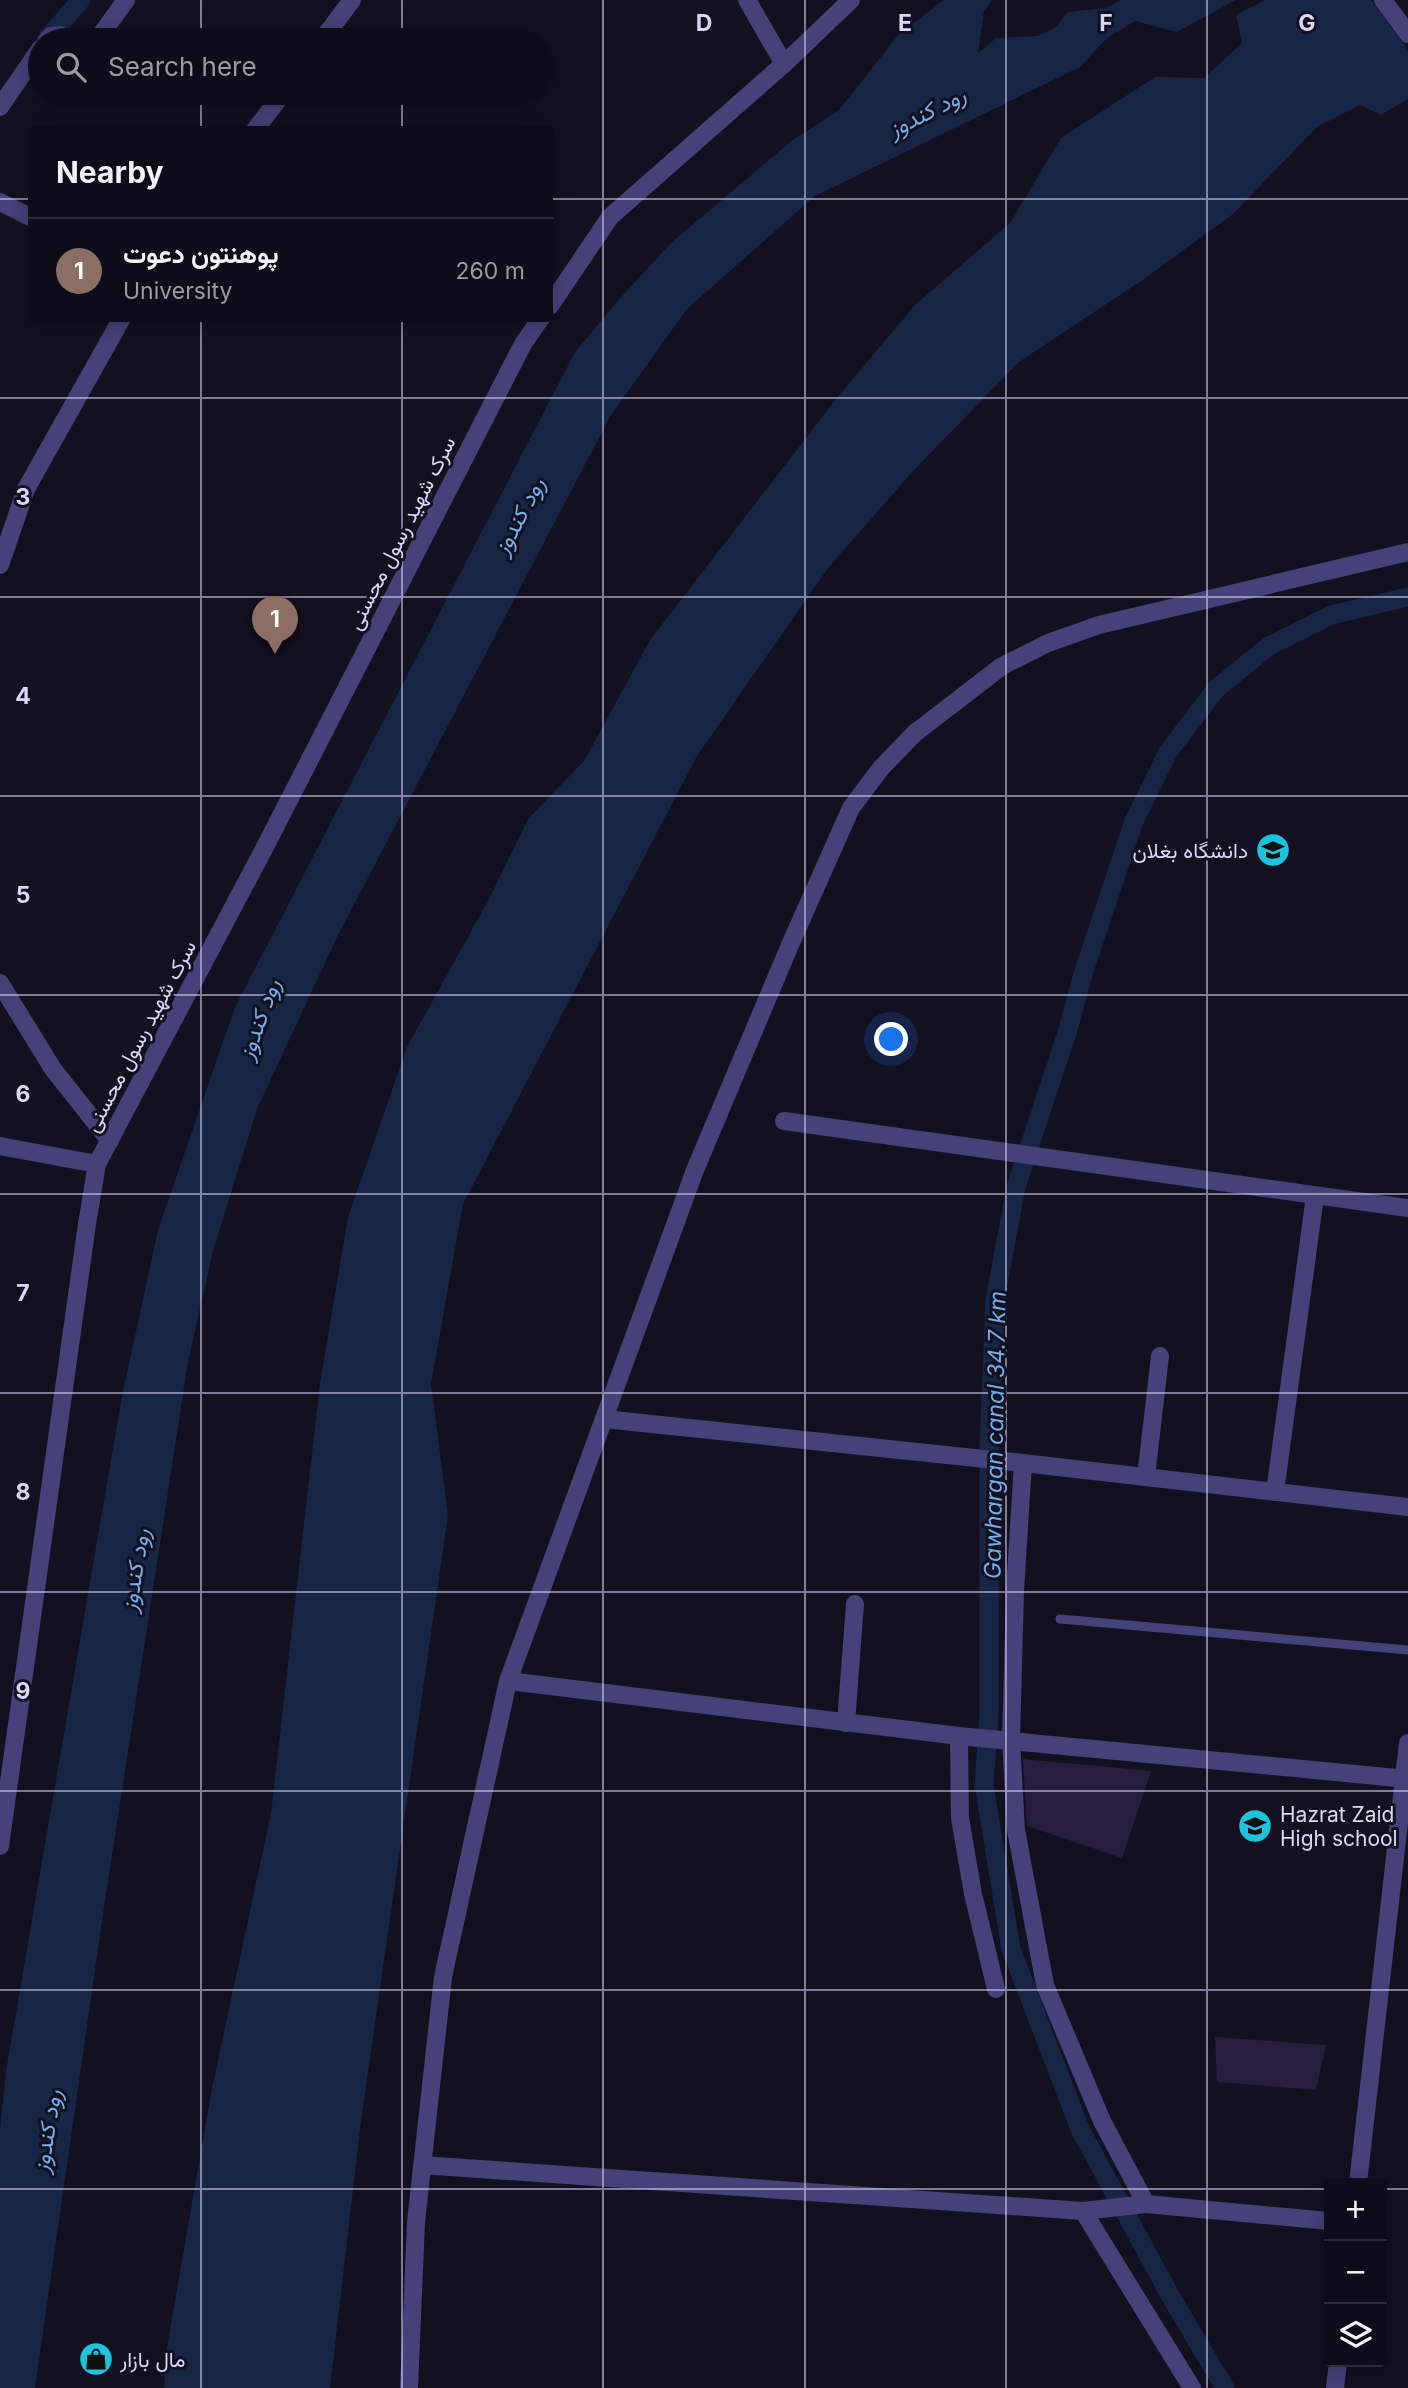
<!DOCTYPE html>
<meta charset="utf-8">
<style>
:root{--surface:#0e0c18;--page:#171521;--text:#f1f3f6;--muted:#9b9ba2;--line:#2e2c37;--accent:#0b8043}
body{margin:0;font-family:Inter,Vazirmatn,sans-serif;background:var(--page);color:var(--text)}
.controls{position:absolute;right:21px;bottom:21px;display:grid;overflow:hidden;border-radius:7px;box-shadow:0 4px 18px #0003}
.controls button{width:63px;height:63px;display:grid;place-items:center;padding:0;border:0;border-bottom:2px solid var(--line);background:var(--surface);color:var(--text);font:35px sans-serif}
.you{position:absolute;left:892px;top:1040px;width:24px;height:24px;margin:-18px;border:5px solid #fff;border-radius:50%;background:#1a73e8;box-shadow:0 0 0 10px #1a73e833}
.badge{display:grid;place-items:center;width:46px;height:46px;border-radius:50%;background:var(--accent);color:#fff;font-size:23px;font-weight:700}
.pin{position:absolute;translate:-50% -58px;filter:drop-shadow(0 2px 4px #0008)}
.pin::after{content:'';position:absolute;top:37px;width:24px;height:21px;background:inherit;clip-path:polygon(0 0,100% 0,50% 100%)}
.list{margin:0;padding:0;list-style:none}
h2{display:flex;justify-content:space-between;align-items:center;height:91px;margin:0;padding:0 28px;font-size:30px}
h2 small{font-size:23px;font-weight:400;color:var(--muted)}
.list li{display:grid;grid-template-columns:46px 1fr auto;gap:21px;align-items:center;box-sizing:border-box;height:105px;padding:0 28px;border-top:2px solid var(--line)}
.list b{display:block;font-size:26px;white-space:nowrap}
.list p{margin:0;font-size:23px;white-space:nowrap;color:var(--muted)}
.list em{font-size:23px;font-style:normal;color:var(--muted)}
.icon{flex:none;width:38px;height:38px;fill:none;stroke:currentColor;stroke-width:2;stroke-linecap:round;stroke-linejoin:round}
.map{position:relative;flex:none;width:1408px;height:2388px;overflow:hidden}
.search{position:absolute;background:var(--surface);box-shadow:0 4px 18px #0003;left:28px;top:28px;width:525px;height:77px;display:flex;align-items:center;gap:18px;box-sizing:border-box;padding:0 24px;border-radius:38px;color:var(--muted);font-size:26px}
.panel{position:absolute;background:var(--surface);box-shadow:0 4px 18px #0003;left:28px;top:126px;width:525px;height:196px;border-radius:7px}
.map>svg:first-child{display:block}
.water{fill:#162644}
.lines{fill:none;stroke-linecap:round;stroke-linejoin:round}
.canal{stroke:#162644;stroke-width:19}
.building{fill:#261e3f}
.service{stroke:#454179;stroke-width:9}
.minor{stroke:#454179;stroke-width:18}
.tertiary{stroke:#454179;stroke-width:18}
.grid{fill:none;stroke:#dad5f9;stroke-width:2;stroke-opacity:0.55}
.labels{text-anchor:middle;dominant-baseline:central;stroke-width:6;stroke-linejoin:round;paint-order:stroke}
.street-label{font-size:21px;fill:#dad5f9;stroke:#131020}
.poi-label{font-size:21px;fill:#dad5f9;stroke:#131020;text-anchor:start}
.water-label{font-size:23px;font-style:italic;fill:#70aeec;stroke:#131020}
.grid-label{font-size:23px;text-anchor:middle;font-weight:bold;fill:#dad5f9;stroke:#131020;stroke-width:6;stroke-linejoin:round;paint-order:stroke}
</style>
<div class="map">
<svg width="1408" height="2388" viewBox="0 0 1408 2388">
<rect width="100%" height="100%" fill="#131020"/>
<g class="water">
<path d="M944,0H992L984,11L978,53L996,38L1038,36L1056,27L1068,12L1106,8L1121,0H1236L1177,32L1135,21L1107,38L1080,67L815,196L687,309L611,415L338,935L257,1109L213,1251L188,1362L103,1914L35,2388H0V2130L6,2071L122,1396L158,1230L235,1007L575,352L623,295L672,242L794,139L839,110L899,34Z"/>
<path d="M1265,0H1371L1408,50V99L1381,115L1360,105L1317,127L1233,214L1144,279L1019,362L915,469L828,568L697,756L463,1204L431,1384L448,1515L361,2121L330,2388H164L167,2347L212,2088L271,1813L320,1383L348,1217L407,1047L489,899L528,819L584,761L650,640L836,399L915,305L1010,223L1061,138L1155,77L1204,78L1242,43L1236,15Z"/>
</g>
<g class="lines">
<g class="canal">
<path d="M46,40L81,0"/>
<path d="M1225,2388L1171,2297L1080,2129L1011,1949L984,1785L989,1715V1446L995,1300L1016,1187L1067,1033L1083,974L1134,821L1168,752L1216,689L1269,646L1331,615L1408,597"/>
</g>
</g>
<g class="building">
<path d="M1023,1759L1151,1771L1122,1858L1027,1826Z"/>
<path d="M1215,2037L1326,2045L1316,2090L1217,2082Z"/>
</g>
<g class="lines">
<path class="service" d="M1060,1619L1408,1650"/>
<g class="minor">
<path d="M747,0L784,64"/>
<path d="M47,40L51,36L60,35L68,40"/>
<path d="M97,40L126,0"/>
<path d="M322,40L352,0"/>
<path d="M0,107L40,49"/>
<path d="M255,130L283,93"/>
<path d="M0,202L32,218"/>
<path d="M0,565L26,489L122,318"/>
<path d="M0,983L53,1069L110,1141"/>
<path d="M784,1121L1408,1208"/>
<path d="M0,1146L97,1164"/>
<path d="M604,1419L1023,1463L1408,1507"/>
<path d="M1023,1463L1015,1591L1011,1740L1016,1830L1045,1985L1102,2121L1146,2204"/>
<path d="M1146,1477L1160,1356"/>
<path d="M1275,1492L1315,1196"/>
<path d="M508,1681L695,1170L790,945L851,808L881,768L915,733L1002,666L1048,643L1099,625L1408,552"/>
<path d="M846,1723L855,1604"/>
<path d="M959,1736L960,1818L973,1894L996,1989"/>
<path d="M422,2165L1083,2211L1146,2204L1329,2221"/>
<path d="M1083,2211L1192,2388"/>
<path d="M409,2388L416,2222L443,1977L508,1681L959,1736L1408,1779"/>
</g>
<g class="tertiary">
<path d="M1383,0L1408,34"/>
<path d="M550,306L610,217L784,64L851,0"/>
<path d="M0,1846L87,1224L97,1164L266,845L523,344L541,318"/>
<path d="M1358,2183L1408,1743"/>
<path d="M1335,2388L1338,2362"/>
</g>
</g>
<path class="grid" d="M201,0V40M402,0V40M603,0V2388M805,0V2388M1006,0V2388M1207,0V2388M201,93V130M402,93V130M0,199H32M550,199H1408M201,318V2388M402,318V2388M0,398H1408M0,597H1408M0,796H1408M0,995H1408M0,1194H1408M0,1393H1408M0,1592H1408M0,1791H1408M0,1990H1408M0,2189H1329M1382,2189H1408"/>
<defs>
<g id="university-disc" transform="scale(1.75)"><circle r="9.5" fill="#1dc2dd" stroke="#131020"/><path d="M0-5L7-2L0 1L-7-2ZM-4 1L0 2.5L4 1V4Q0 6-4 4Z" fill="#111"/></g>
<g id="school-disc" transform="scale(1.75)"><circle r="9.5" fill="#1dc2dd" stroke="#131020"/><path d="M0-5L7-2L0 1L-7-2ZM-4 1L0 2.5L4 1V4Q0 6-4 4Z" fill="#111"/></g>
<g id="shop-disc" transform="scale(1.75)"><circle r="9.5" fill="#1dc2dd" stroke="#131020"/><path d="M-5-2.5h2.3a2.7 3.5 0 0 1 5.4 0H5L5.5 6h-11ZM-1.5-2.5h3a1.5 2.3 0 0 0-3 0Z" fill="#111"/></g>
</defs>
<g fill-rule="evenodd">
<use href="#university-disc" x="1273" y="850"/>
<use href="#school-disc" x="1255" y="1826"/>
<use href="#shop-disc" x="96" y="2359"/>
</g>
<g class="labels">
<g class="street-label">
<text transform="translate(401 533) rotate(-63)">سرک شهید رسول محسنی</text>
<text transform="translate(140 1036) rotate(-62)">سرک شهید رسول محسنی</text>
</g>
<g class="poi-label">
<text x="1248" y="850" text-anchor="end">دانشگاه بغلان</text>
<text x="1280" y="1814">Hazrat Zaid<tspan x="1280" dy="24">High school</tspan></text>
<text x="120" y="2359">مال بازار</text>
</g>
<g class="water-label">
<text transform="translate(927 112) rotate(-27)">رود کندوز</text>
<text transform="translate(519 516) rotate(-62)">رود کندوز</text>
<text transform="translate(259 1019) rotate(-70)">رود کندوز</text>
<text transform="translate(995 1435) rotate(-89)">Gawhargan canal 34.7 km</text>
<text transform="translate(135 1570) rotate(-81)">رود کندوز</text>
<text transform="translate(47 2131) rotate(-81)">رود کندوز</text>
</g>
</g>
<g class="grid-label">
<text x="704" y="31">D</text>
<text x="905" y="31">E</text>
<text x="1106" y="31">F</text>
<text x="1307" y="31">G</text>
<text x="23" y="505">3</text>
<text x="23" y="704">4</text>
<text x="23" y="903">5</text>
<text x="23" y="1102">6</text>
<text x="23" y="1301">7</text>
<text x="23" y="1500">8</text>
<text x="23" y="1699">9</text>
</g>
</svg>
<div class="controls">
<button>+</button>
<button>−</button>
<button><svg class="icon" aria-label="layers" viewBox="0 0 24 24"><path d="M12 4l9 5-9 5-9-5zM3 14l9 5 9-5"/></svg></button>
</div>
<div class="you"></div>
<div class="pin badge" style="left:275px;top:654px;background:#8d6e63">1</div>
<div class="search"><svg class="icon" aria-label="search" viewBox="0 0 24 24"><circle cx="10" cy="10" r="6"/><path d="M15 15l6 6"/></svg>Search here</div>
<section class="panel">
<h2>Nearby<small></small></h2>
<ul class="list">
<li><span class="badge" style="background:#8d6e63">1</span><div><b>پوهنتون دعوت</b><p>University</p></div><em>260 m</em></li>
</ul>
</section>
</div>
